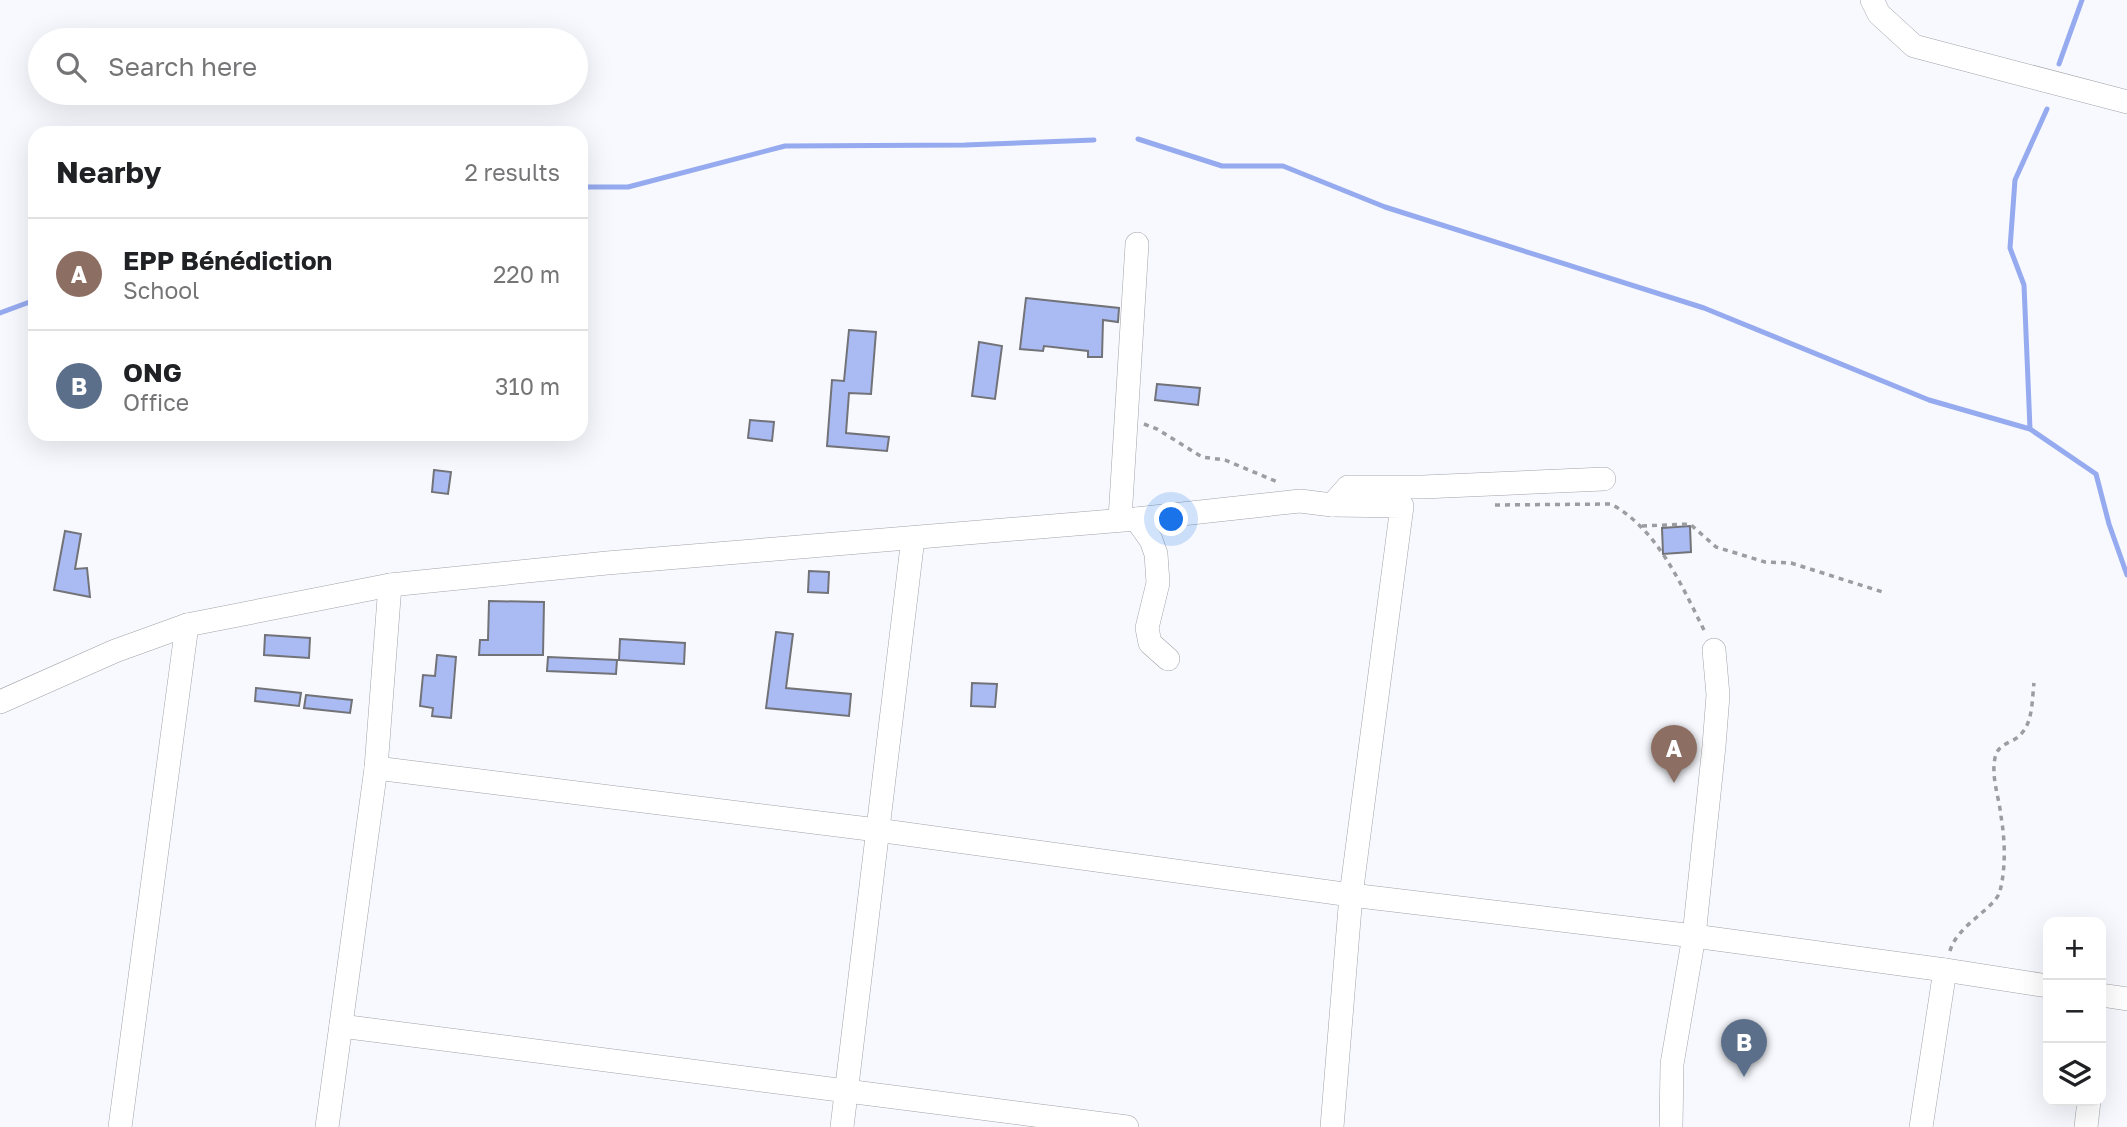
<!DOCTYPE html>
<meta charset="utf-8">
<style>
:root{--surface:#fff;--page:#f2f2f2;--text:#202124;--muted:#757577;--line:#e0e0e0;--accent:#2563eb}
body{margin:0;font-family:"Golos Text",sans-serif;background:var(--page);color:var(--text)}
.controls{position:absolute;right:21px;bottom:21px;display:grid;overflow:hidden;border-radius:14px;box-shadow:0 7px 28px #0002}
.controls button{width:63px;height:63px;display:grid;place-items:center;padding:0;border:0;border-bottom:2px solid var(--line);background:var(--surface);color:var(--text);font:35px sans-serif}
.you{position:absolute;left:1172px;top:520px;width:24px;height:24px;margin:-18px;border:5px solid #fff;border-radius:50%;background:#1a73e8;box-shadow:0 0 0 10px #1a73e833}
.badge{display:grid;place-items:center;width:46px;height:46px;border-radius:50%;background:var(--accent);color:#fff;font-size:23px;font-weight:700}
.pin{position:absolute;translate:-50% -58px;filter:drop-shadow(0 2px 4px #0008)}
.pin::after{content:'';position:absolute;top:37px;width:24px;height:21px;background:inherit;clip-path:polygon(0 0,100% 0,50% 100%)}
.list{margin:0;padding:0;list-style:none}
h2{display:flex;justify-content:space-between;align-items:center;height:91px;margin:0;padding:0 28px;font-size:30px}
h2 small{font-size:23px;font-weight:400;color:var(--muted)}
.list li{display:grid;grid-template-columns:46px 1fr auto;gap:21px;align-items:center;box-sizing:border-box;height:112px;padding:0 28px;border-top:2px solid var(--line)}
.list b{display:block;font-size:26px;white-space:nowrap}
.list p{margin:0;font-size:23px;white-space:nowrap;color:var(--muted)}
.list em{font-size:23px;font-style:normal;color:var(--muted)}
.icon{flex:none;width:38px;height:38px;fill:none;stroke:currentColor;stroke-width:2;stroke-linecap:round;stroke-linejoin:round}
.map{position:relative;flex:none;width:2127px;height:1127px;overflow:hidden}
.search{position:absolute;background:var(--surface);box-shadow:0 7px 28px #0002;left:28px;top:28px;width:560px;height:77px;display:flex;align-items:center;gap:18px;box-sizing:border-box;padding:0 24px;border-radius:38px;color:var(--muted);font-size:26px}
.panel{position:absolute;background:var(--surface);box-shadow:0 7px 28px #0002;left:28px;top:126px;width:560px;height:315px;border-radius:21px}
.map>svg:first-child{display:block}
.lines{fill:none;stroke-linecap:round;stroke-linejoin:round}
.stream{stroke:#96aaef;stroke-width:5}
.building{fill:#aabbf3;stroke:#727378;stroke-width:2}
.minor-casing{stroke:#a1a3a8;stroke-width:24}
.path{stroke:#9c9da1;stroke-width:3.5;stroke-dasharray:5 5;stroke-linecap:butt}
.minor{stroke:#fff;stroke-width:23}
</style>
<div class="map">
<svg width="2127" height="1127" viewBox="0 0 2127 1127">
<rect width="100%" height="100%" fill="#f7f9fe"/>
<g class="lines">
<g class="stream">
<path d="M2059,64L2082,0"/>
<path d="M1138,139L1222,166H1283L1385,207L1704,308L1929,400L2030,429L2096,474L2109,524L2127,575"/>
<path d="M581,187H628L785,146L965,145L1094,140"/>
<path d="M0,313L35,300"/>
<path d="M2030,429L2024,285L2010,248L2015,180L2047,109"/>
</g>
</g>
<g class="building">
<path d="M1026,298L1119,308L1118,322L1103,320L1102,357H1088V351L1044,346L1043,351L1020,349Z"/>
<path d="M849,330L876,332L871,394L849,393L846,433L889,437L887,451L827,446L832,380L844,381Z"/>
<path d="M979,342L1002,346L995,399L972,396Z"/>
<path d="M1157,384L1200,388L1198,405L1155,400Z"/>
<path d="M750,420L774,422L772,441L748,438Z"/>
<path d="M434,470L451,472L448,494L432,492Z"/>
<path d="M1690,526L1691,552L1663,554L1662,528Z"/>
<path d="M65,531L81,534L75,569L87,568L90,597L54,590Z"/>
<path d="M809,571L829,572L828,593L808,592Z"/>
<path d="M489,601L544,602L543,655H479L480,640H488Z"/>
<path d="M776,632L793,634L786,688L851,694L849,716L766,708Z"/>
<path d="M265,635L310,638L309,658L264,655Z"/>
<path d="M620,639L685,643L684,664L619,660Z"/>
<path d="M437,655L456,657L451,718L432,716L433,708L420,706L423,675L435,676Z"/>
<path d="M548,657L617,660L616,674L547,671Z"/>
<path d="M972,683L997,684L995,707L971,706Z"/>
<path d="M256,688L301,693L299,706L255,701Z"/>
<path d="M306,695L352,700L350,713L304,708Z"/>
</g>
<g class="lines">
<g class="minor-casing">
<g id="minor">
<path d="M1872,0L1879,14L1914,46L2127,102"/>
<path d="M1332,505L1348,487H1423L1604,479"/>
<path d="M1120,519L1137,244"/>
<path d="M1136,519L1151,540L1156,554L1158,583L1147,628L1150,643L1168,659"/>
<path d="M0,702L115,651L187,625L390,585L607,563L1136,519L1300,501L1332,505L1402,506L1351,895L1332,1127"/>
<path d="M376,768L877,830L1351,895L1694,936L1945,970L2048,986"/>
<path d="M2101,995L2127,999"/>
<path d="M341,1026L1127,1127"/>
<path d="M120,1127L187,625"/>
<path d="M327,1127L376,768L390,585"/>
<path d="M842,1127L913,538"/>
<path d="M1671,1127L1672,1064L1694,936L1714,746L1718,695L1714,650"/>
<path d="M1921,1127L1945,970"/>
<path d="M2086,1127L2089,1101"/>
</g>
</g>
<g class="path">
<path d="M1144,424L1157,429L1202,457L1225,460L1280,483"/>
<path d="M1495,505L1611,504C1659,530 1682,587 1706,634"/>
<path d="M1642,526L1690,524L1716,547L1765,562L1791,563L1886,593"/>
<path d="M1950,951C1957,925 1995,909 2000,891C2006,867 2005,840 2001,816C1999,797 1991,777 1995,758C1998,742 2013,744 2021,734C2033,722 2032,699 2034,683"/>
</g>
<use href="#minor" class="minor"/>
</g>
</svg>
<div class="controls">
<button>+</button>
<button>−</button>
<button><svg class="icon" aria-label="layers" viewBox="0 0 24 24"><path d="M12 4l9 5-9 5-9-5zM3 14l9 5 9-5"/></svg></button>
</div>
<div class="you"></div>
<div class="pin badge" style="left:1674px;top:783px;background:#8d6e63">A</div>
<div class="pin badge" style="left:1744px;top:1077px;background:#5c6f8a">B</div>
<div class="search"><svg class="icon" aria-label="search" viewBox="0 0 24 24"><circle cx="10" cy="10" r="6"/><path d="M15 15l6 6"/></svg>Search here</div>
<section class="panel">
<h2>Nearby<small>2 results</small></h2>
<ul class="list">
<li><span class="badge" style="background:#8d6e63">A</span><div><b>EPP Bénédiction</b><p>School</p></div><em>220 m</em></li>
<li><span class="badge" style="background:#5c6f8a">B</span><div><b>ONG</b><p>Office</p></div><em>310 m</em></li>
</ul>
</section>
</div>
